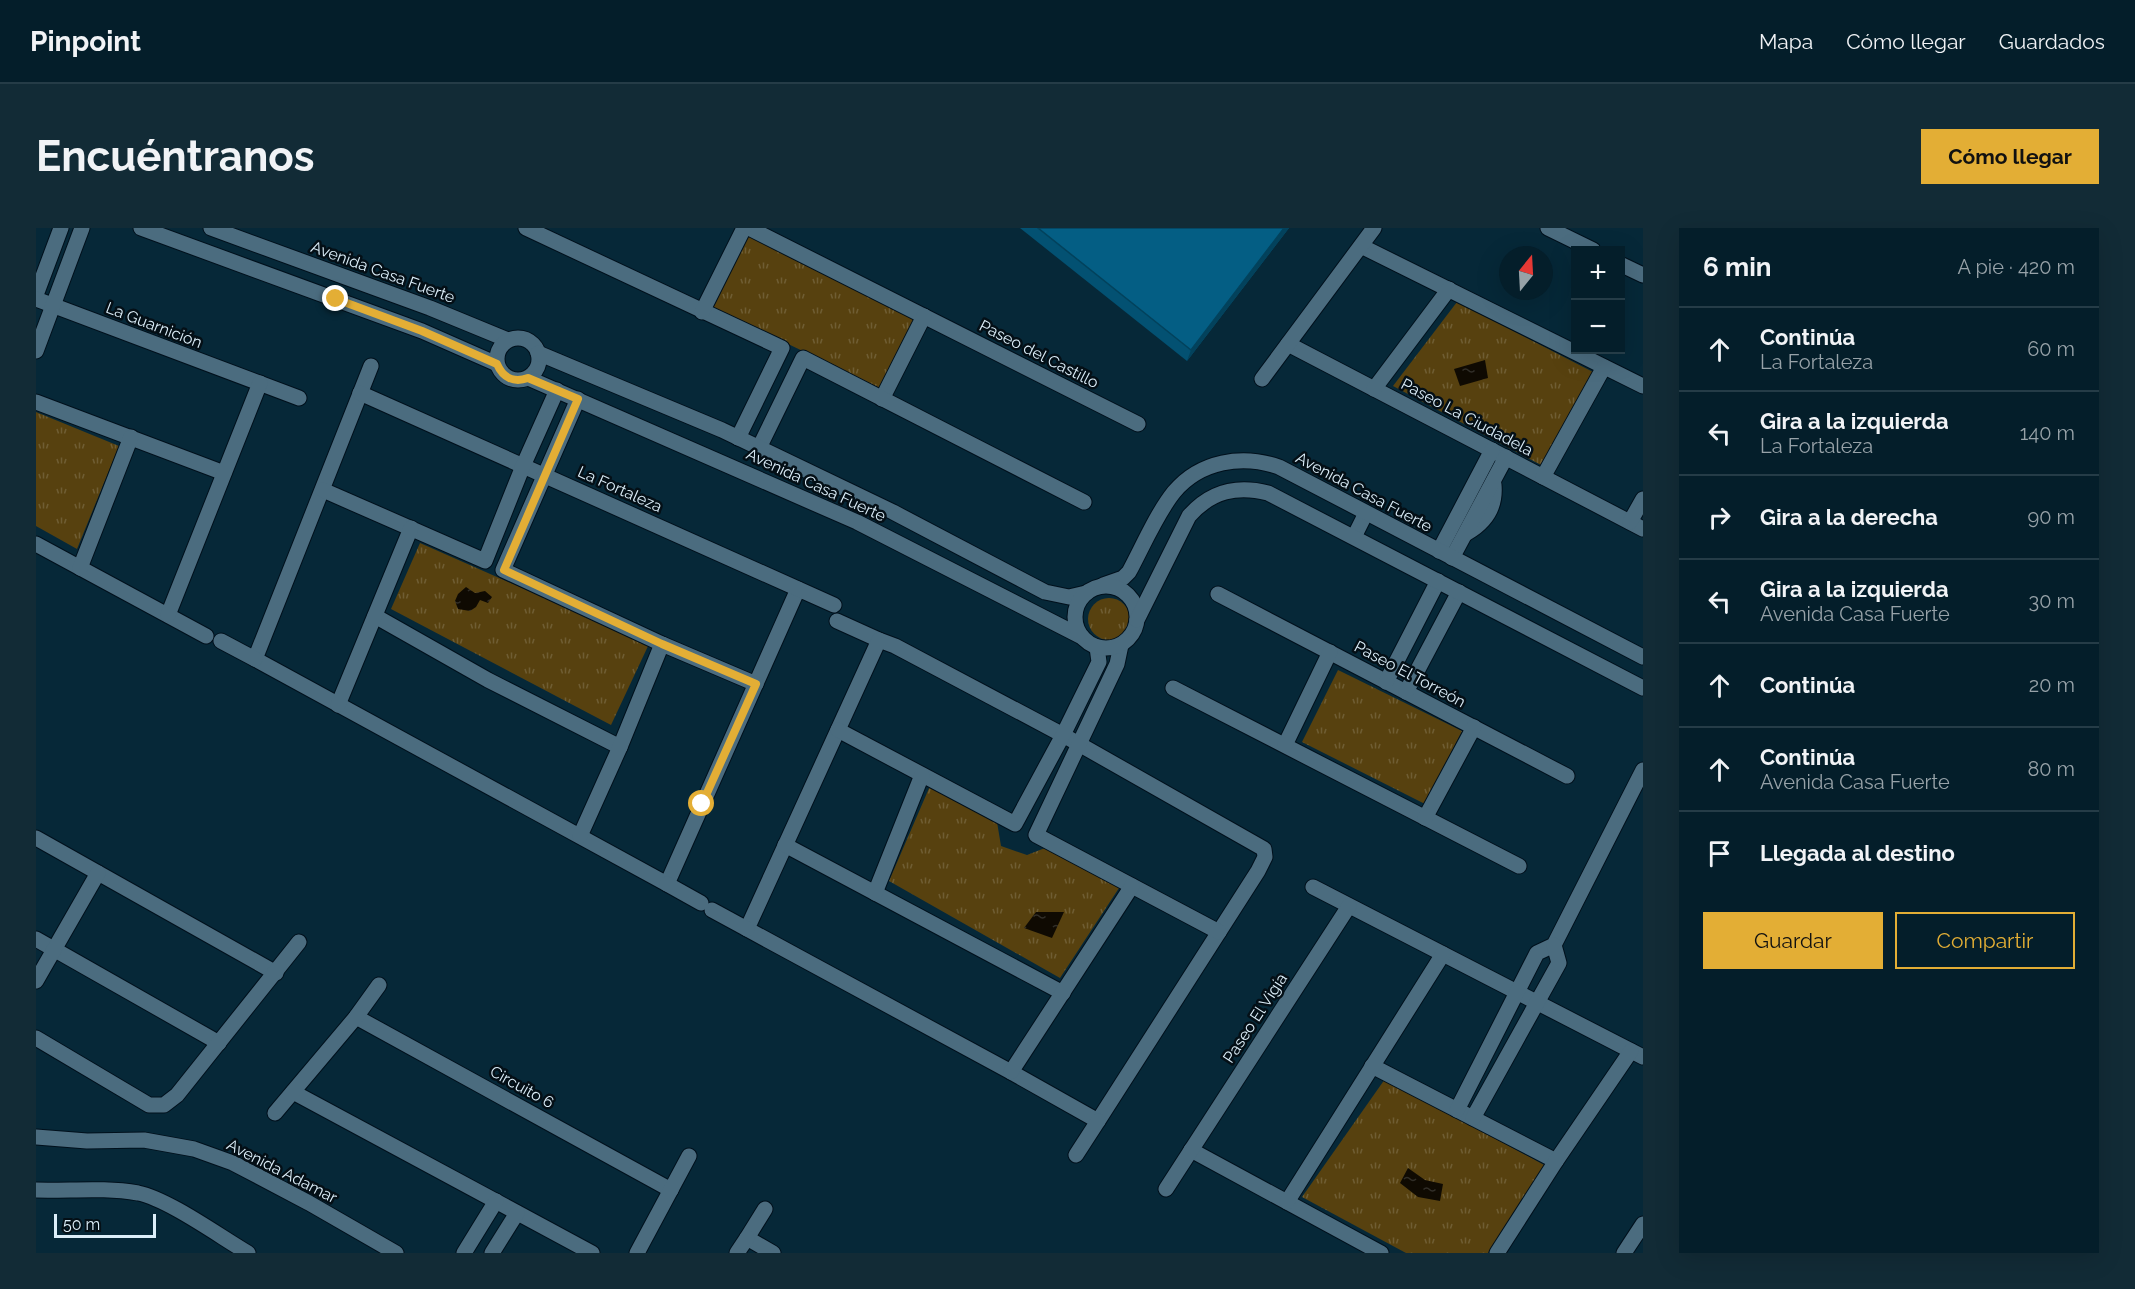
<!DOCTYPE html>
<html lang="es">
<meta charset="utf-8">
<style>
:root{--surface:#041e2a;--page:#122b36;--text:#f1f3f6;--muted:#97a2a8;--line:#253c47;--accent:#e3ae35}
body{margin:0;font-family:Raleway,sans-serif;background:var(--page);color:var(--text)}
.controls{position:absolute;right:18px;top:18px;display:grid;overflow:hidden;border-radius:0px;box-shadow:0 6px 24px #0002}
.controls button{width:54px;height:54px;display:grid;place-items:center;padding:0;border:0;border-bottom:2px solid var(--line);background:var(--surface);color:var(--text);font:30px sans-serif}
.compass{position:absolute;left:1463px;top:18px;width:54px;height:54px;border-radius:50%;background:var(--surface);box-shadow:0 6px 24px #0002;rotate:18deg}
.scale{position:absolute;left:18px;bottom:15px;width:102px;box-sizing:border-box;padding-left:6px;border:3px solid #dceef9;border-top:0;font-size:16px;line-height:21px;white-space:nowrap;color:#dceef9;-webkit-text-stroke:4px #040f16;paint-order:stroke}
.stop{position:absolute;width:18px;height:18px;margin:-14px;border:4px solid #e3ae35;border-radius:50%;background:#fff}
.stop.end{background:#e3ae35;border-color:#fff;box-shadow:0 2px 6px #0008}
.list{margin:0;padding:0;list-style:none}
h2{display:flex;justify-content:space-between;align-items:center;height:78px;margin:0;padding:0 24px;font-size:26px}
h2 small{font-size:20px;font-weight:400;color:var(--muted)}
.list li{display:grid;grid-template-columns:39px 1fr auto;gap:18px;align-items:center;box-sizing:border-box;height:84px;padding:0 24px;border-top:2px solid var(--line)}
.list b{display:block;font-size:22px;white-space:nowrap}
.list p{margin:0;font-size:20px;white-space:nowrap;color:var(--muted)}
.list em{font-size:20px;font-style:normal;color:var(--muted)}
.actions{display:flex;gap:12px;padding:18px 24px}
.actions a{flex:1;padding:14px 0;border:2px solid var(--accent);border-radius:0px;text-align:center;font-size:21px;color:var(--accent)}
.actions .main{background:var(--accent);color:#111}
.icon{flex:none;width:33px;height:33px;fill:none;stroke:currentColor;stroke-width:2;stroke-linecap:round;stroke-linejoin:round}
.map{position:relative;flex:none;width:1607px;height:1025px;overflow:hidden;border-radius:0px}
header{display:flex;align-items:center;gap:36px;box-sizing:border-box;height:84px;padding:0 30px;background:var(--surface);border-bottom:2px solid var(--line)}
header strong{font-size:28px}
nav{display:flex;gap:33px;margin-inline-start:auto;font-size:21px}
.intro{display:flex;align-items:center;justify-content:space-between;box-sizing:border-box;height:144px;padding:0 36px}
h1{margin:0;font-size:42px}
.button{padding:15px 27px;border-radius:0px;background:var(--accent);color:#111;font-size:21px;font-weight:700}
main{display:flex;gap:36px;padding:0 36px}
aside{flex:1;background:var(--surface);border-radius:0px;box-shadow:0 6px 24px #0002}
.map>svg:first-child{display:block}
.grass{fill:url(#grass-tufts)}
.water{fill:url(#water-ripples)}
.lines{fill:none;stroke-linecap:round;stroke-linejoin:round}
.street-casing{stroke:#00101c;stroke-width:17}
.secondary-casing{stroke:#00101c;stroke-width:17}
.street{stroke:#4b6c7f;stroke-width:15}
.secondary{stroke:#4b6c7f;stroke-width:15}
.wall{fill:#035172}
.shaded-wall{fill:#03425c}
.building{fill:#045e84;stroke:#03425c;stroke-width:1.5}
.route{stroke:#e3ae35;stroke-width:8}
.labels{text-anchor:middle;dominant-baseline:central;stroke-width:5;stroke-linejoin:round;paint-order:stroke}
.street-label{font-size:16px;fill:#dceef9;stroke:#040f16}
</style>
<header>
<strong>Pinpoint</strong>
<nav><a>Mapa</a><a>Cómo llegar</a><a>Guardados</a></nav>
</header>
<div class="intro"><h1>Encuéntranos</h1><a class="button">Cómo llegar</a></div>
<main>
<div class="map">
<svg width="1607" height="1025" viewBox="0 0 1607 1025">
<defs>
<pattern id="grass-tufts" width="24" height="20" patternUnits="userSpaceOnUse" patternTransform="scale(1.5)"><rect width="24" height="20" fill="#57410f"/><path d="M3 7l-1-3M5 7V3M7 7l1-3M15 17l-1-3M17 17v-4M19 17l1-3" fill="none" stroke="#6f5d33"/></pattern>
<pattern id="water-ripples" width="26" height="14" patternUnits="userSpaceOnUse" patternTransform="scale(1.5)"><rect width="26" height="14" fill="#0f0a02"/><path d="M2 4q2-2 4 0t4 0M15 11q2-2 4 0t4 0" fill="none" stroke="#312e28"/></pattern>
</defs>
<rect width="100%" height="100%" fill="#062838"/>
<g class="grass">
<path d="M713,6L880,89L844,160L677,80Z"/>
<path d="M1421,74L1557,144L1505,237L1357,158Z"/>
<path d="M0,184L83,218L41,321L0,298Z"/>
<path d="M384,315L613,416L575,497L355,381Z"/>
<circle cx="1073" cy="391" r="21"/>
<path d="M1302,442L1426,503L1389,576L1266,514Z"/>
<path d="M894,558L961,594L965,618L991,627L1009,620L1083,660L1024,750L853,653Z"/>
<path d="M1349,851L1510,938L1452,1025H1370L1266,969Z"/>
</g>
<g class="water">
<path d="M1449,132L1452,150L1424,158L1418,141Z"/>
<path d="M430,359L439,365L449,363L456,369L452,375L444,372L440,379L434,383L422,381L419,373L422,366Z"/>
<path d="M1000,684H1028L1016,710L988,700Z"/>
<path d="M1372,940L1389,952L1407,956L1404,973L1382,969L1364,955Z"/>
</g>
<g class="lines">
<g class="street-casing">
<g id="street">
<path d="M490,0L746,120L702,210"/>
<path d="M713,0L1102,196"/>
<path d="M1512,0L1557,22"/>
<path d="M1325,18L1607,158"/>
<path d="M1584,36L1607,47"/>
<path d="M0,67L25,0"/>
<path d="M0,71L263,170"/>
<path d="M666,84L708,0"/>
<path d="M1252,116L1607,301"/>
<path d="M0,123L46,0"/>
<path d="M335,138L219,431L631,656L762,361"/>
<path d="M1226,151L1338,0"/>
<path d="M1338,161L1413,61"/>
<path d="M324,165L798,377"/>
<path d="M542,171L467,342L626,416L720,456"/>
<path d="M846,171L888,88"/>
<path d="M0,174L188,245"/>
<path d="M723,220L767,130L1048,274"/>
<path d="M1507,249L1568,139"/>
<path d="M287,262L449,333L487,238L521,162"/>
<path d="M1594,294L1607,271"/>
<path d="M1431,305C1450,294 1460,279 1458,257"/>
<path d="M1318,309L1330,285"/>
<path d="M0,316L170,408"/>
<path d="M1403,323L1456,222"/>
<path d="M1416,330L1470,229"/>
<path d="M44,340L95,209"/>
<path d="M1182,366L1531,548"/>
<path d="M132,387L224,155"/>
<path d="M339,388L452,452L584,519"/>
<path d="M801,393L843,412"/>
<path d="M843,412L859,418L1027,507L1228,621L1229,629L1222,643L1062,893L975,844L711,701Z"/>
<path d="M185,413L219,431"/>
<path d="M1085,417L1081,436L1000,607L1183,704"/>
<path d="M1350,454L1402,353"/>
<path d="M1137,460L1483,638"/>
<path d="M1370,464L1423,364"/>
<path d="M302,477L375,300"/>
<path d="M802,502L979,596L1027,507L1063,434L1061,419"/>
<path d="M1249,517L1294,424"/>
<path d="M1389,590L1438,499"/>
<path d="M544,608L584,519L626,416"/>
<path d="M0,610L240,745"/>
<path d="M749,617L1027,765"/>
<path d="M631,656L665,675"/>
<path d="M1277,659L1607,829"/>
<path d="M839,665L886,547"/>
<path d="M676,682L711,701"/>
<path d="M0,711L183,815"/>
<path d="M0,753L62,645"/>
<path d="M320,789L635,962"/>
<path d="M0,810L113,877H128L141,867L263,714"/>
<path d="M1336,838L1520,933"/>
<path d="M975,844L1096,658"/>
<path d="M257,864L556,1025"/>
<path d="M1421,882L1501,725L1518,717L1607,542"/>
<path d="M239,885L320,789L343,757"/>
<path d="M1437,890L1523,735L1518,717"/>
<path d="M1155,922L1345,1025"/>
<path d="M1040,927L1062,893"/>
<path d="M1130,961L1313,678"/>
<path d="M1251,974L1407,726"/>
<path d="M729,981L711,1010L737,1025"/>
<path d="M428,1025L460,973"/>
<path d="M456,1025L481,985"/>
<path d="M601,1025L653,928"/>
<path d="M701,1025L711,1010"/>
<path d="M1461,1025L1520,933L1595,823"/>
<path d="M1588,1025L1607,996"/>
</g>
</g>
<g class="secondary-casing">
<g id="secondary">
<path d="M105,0L386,103L461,136"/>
<path d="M175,0L394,80L472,112"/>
<circle cx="482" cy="131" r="21"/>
<path d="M502,125L686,202L857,284L1009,364L1033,369L1050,365"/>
<path d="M492,150L821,294L1046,409"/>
<path d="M1067,357L1087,350L1093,344C1106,320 1121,285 1138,264C1164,233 1206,226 1243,239L1607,429"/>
<circle cx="1070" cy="389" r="31"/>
<path d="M1101,392L1153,288C1175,263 1201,257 1232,265L1607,460"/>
<path d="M0,909L51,913L108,912L158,921L197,935L273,975L360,1025"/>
<path d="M0,962C34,963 68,959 102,965C132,971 183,1008 212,1025"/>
</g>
</g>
<use href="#street" class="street"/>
<use href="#secondary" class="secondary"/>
</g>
<path class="wall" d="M984,0H1253L1151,133Z"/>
<path class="shaded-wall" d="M1248,0H1253L1151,133L1155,122Z"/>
<path class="building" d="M1002,0H1248L1155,122Z"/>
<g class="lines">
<path class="route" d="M300,71L386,103L461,136C467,150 478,155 492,150L542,171L468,342L626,416L720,456L666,576"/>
</g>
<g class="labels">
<g class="street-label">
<text transform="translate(347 44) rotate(20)">Avenida Casa Fuerte</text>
<text transform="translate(118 97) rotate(21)">La Guarnición</text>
<text transform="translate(1003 126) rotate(27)">Paseo del Castillo</text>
<text transform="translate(1431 189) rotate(28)">Paseo La Ciudadela</text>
<text transform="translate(780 257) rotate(25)">Avenida Casa Fuerte</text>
<text transform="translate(584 261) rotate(24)">La Fortaleza</text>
<text transform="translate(1328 264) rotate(28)">Avenida Casa Fuerte</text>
<text transform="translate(1374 446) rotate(28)">Paseo El Torreón</text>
<text transform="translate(1219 790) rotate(-57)">Paseo El Vigía</text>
<text transform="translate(486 859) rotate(29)">Circuito 6</text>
<text transform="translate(246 943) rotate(27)">Avenida Adamar</text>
</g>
</g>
</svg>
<div class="controls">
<button>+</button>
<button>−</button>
</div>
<svg class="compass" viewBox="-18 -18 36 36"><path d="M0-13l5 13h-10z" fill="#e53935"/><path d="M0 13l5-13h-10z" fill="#97a2a8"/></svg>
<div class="scale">50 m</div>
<div class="stop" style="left:666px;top:576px"></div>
<div class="stop end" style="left:300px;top:71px"></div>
</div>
<aside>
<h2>6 min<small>A pie · 420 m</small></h2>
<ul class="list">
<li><svg class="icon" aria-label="ahead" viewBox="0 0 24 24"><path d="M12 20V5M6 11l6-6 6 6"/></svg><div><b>Continúa</b><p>La Fortaleza</p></div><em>60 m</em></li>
<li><svg class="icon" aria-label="left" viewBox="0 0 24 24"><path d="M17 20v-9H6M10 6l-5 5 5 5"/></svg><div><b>Gira a la izquierda</b><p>La Fortaleza</p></div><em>140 m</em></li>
<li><svg class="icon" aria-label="right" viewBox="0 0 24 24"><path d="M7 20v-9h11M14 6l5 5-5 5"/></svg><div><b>Gira a la derecha</b></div><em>90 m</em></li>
<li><svg class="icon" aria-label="left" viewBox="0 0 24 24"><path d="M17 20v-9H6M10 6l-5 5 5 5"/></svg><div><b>Gira a la izquierda</b><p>Avenida Casa Fuerte</p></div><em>30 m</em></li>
<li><svg class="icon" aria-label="ahead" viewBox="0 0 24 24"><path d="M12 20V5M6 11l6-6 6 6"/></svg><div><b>Continúa</b></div><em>20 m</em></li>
<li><svg class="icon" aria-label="ahead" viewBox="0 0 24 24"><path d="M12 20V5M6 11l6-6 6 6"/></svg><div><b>Continúa</b><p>Avenida Casa Fuerte</p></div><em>80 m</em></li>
<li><svg class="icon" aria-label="arrive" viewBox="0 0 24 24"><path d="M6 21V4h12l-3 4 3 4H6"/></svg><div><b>Llegada al destino</b></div></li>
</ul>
<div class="actions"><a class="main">Guardar</a><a>Compartir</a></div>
</aside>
</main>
